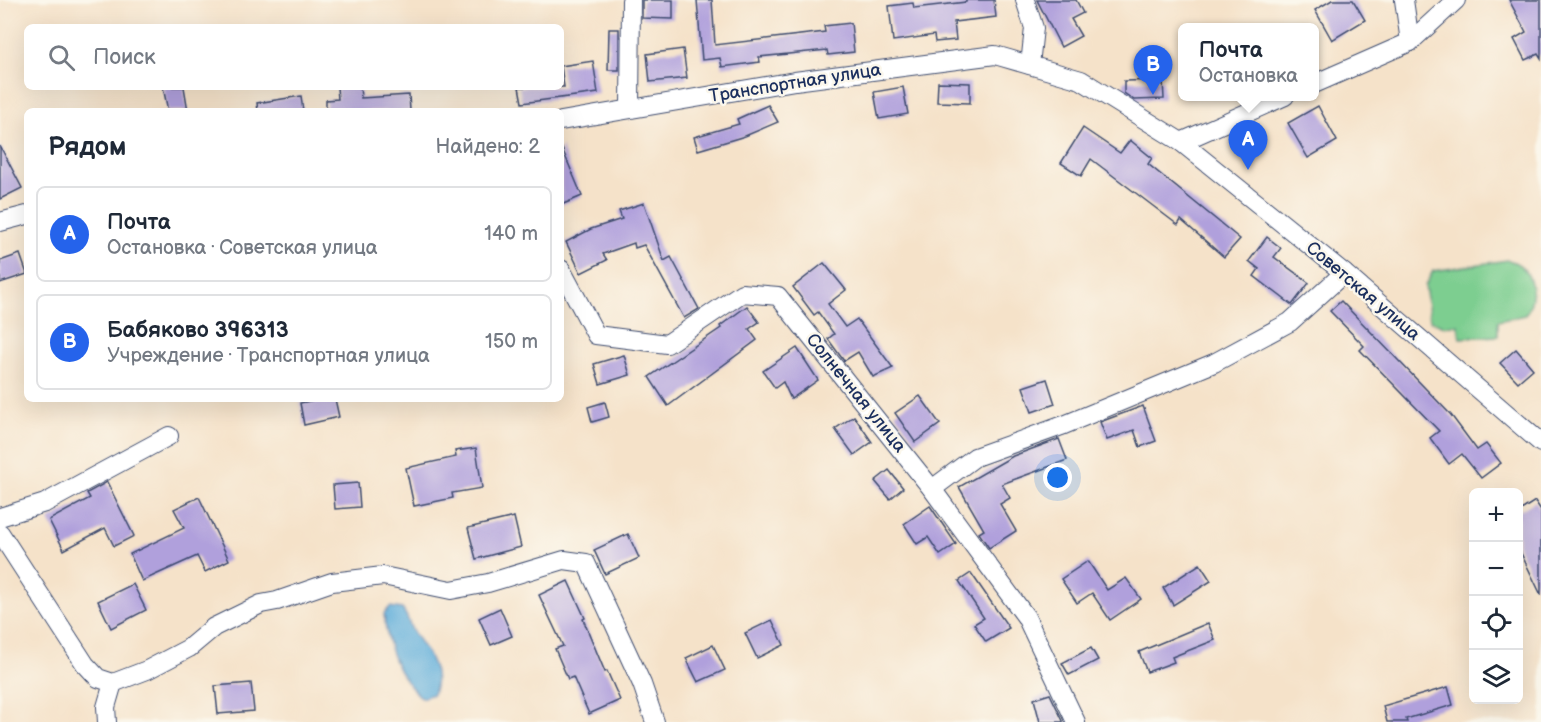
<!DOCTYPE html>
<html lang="ru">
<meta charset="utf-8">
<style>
:root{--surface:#fff;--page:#f2f2f3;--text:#1f2937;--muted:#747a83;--line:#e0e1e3;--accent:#2563eb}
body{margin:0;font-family:"Balsamiq Sans",sans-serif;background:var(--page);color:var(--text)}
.controls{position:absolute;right:18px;bottom:18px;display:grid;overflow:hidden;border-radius:9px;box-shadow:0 6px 24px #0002}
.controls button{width:54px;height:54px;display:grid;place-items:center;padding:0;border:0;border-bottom:2px solid var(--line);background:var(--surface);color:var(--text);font:30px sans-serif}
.you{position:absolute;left:1058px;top:478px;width:21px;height:21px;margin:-15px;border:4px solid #fff;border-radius:50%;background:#1a73e8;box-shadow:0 0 0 9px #1a73e833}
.badge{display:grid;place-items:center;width:39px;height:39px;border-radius:50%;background:var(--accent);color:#fff;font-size:20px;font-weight:700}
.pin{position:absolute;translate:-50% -50px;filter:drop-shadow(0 2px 3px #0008)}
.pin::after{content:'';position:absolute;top:32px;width:21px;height:18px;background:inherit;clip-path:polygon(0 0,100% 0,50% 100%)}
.popup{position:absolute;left:1178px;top:23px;width:141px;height:78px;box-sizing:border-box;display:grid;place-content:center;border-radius:9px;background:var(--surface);filter:drop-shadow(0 2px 4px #0005);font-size:20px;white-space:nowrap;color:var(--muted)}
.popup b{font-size:22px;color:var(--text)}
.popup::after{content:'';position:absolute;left:50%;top:100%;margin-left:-12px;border:12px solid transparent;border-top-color:var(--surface)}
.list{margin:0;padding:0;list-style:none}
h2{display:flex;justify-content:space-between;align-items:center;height:78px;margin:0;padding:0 24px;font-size:26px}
h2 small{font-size:20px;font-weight:400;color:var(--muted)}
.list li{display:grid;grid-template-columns:39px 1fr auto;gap:18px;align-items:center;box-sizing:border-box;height:96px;margin:0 12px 12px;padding:0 12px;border:2px solid var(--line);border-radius:9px}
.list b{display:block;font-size:22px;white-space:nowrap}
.list p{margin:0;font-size:20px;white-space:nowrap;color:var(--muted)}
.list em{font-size:20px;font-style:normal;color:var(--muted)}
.icon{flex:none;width:33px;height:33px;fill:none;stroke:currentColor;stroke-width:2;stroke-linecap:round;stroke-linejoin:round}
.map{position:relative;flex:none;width:1541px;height:722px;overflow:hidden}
.search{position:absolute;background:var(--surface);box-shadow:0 6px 24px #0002;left:24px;top:24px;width:540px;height:66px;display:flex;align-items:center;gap:15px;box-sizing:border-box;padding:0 21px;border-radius:9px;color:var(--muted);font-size:22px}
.panel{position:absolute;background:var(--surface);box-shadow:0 6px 24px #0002;left:24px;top:108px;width:540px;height:294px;border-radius:9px}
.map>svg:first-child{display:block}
.green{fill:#7dce90;stroke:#4c7e77;stroke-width:1.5}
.water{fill:#60aeda;stroke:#3e6e9c;stroke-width:1.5}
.building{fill:#b0a0dc}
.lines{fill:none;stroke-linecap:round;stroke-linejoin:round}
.street-casing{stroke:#3c4a6e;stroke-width:20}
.street{stroke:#fff;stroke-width:18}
.labels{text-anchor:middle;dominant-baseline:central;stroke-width:5;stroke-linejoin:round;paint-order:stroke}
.street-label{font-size:18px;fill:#1b2f5e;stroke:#fbf7ec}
</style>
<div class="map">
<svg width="1541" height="722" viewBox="0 0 1541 722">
<rect width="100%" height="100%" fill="#fbf7ec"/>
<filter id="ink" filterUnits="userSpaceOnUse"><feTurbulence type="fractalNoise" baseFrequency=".0167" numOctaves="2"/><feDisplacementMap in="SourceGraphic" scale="12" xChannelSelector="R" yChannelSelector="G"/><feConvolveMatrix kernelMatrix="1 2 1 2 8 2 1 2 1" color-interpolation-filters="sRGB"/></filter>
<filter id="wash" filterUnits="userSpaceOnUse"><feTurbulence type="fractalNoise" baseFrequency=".008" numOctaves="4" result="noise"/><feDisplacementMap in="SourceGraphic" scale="24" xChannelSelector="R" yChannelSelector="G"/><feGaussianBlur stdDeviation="1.35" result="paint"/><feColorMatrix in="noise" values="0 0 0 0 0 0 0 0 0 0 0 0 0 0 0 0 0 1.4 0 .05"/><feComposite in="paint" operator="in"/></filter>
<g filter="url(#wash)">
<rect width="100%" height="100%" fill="#f5e2c9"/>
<path class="green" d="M1508,260C1532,265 1539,296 1525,315L1498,321V336L1460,338L1458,325L1443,326L1430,320L1425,286L1433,271Z"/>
<path class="water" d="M390,607L402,609C408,616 408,622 412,630C424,649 443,670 433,694L422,698C396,676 387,647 384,614Z"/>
<g id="blocks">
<g class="building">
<path d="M642,0H673V19L642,18Z"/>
<path d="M697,0H712L715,45L825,32L824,26L851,23L854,52L828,55L827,50L759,57L760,62L722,67L720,58L702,60Z"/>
<path d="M966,0H994L996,17L954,22L956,40L935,42L934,35L893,41L889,6L913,3L914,8L966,2Z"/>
<path d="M1037,0H1076L1083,13L1071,19L1081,36L1061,47Z"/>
<path d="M1332,0H1353L1365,20L1332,40L1315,10Z"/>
<path d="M1509,0H1541V59L1538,54L1525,60L1514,39L1526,32Z"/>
<path d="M609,29H619V70H608Z"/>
<path d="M683,49L687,78L650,82L647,54Z"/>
<path d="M593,61L598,93L522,103L519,87H564L561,66Z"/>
<path d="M1163,80L1164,99L1134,100L1124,93V81Z"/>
<path d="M938,82L970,83V103L937,102Z"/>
<path d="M163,87H184L188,111H168Z"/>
<path d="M337,87H360L361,98L409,95L410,111H326V100L338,99Z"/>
<path d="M903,87L908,114L879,119L874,92Z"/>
<path d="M301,96L303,111H258L257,103Z"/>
<path d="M768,105L778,122L745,136L698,150L694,137L739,124L737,119Z"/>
<path d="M1318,106L1337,141L1308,158L1288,123Z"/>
<path d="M1083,128L1120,153L1130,140L1152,158L1148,164L1240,239L1224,257L1181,220L1178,225L1091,159L1081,176L1061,163Z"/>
<path d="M0,146L22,188L0,199Z"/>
<path d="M561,146L582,196L561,205Z"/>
<path d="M644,203L664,261L671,257L699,309L684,318L644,245L635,248L634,243L603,254L607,260L581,273L566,242L591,229L622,219L619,211Z"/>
<path d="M1267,237L1281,248L1274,257L1309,283L1292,305L1254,276L1259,269L1249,261Z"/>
<path d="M20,254L27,274L0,283V261Z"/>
<path d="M824,263L846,290L828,304L845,327L857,319L893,368L873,377L858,352L844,361L828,339L834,334L818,312L814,315L793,287Z"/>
<path d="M1341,301L1451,415L1477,450L1486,444L1501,463L1481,478L1462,454L1449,464L1430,438L1439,431L1360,350L1364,346L1330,311Z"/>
<path d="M747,306L759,322L749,329L757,340L668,406L649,377L721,328L720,326Z"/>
<path d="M797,348L818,380L791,399L783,382L775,388L763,371Z"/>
<path d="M1516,349L1533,369L1518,382L1500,363Z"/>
<path d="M624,355L630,375L600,384L594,364Z"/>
<path d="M1047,379L1055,404L1032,412L1023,387Z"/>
<path d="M920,396L940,424L915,442L895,413Z"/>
<path d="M319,399H335L339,417L304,425L300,403Z"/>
<path d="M605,402L609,417L592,422L588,407Z"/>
<path d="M1143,406L1156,441L1140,447L1134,430L1107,440L1100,422Z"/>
<path d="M854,416L872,442L854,455L835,429Z"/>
<path d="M1059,439L1067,460L1002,484L1010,498L1000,504L1016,531L989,548L979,533L984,530L959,487L1013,456Z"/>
<path d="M476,448L482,488L452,493L453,498L414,506L406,468L456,457L455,451Z"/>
<path d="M889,470L903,488L890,499L875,481Z"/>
<path d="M107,482L134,536L114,546L105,528L64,550L49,520L90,498L87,493Z"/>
<path d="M358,483L360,507L335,509L333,485Z"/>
<path d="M199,497L229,560L205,572L197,556L142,581L130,554L184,528L174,509Z"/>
<path d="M1535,501L1541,510V595L1518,547V512Z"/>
<path d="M930,506L956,544L940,555L928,537L917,544L904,524Z"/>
<path d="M514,517L521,547L476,559L468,528Z"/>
<path d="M628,534L639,558L605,574L594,550Z"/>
<path d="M1088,561L1107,590L1126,578L1141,599L1110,620L1092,593L1077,603L1061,579Z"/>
<path d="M1200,564L1211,581L1173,605L1163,588Z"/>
<path d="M971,573L1009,628L986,642L974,624L984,618L959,581Z"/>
<path d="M568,581L585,618L583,619L605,672L607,671L620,700L589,714L573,677L568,679L555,649L563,646L539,595Z"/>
<path d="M133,584L146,610L111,628L98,601Z"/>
<path d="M500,608L512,636L491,645L479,618Z"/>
<path d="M772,620L784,645L757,658L745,633Z"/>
<path d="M1208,623L1215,640L1172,657L1174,662L1147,672L1139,652Z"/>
<path d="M713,645L725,670L698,682L686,658Z"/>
<path d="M1091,648L1098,660L1069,675L1062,663Z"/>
<path d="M251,683L254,711L218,714L215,686Z"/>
<path d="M1448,687L1453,705L1406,719L1407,722H1387L1383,706Z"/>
<path d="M1050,694L1063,721V722H1040L1034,699Z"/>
</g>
</g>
</g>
<g filter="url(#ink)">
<use href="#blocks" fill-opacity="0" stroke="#3c4a6e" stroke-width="1.5"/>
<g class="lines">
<g class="street-casing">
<g id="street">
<path d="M1025,0L1034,28L1030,65"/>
<path d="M1404,0L1410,42"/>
<path d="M1314,84L1410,42L1456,0"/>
<path d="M630,109L631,0"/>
<path d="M561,121L795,81L995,55L1081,80L1181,142L1344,273L1541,443"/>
<path d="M1181,142L1285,96"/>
<path d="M0,222L27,215"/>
<path d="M561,269L596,335L667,344L742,293L778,296L932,489L1026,617L1076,722"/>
<path d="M932,489L975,457L1064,425L1214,363L1290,322L1344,273"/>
<path d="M0,517L45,503L169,436"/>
<path d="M0,533L85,664L98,678L113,683L147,670L189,648L214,627L261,604L277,601L332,582L383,576L451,590L488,583L564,560L586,563L642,684L655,722"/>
<path d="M107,722L106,707L113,683"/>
</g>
</g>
<use href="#street" class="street"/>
</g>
</g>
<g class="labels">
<g class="street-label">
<text transform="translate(795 83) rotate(-9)">Транспортная улица</text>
<text transform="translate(1363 291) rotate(40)">Советская улица</text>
<text transform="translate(856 393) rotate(51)">Солнечная улица</text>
</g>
</g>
</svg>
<div class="controls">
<button>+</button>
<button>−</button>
<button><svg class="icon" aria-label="locate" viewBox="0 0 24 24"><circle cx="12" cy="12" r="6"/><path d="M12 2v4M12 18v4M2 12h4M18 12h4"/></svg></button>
<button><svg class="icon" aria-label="layers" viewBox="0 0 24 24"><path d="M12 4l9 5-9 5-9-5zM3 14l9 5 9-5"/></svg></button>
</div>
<div class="you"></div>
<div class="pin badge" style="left:1248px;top:170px">A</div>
<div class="popup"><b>Почта</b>Остановка</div>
<div class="pin badge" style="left:1153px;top:95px">B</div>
<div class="search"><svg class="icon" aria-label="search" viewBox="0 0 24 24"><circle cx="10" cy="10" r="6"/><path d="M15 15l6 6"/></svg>Поиск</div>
<section class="panel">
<h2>Рядом<small>Найдено: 2</small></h2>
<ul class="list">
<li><span class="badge">A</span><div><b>Почта</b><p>Остановка · Советская улица</p></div><em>140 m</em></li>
<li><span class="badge">B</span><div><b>Бабяково 396313</b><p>Учреждение · Транспортная улица</p></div><em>150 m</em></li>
</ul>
</section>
</div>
